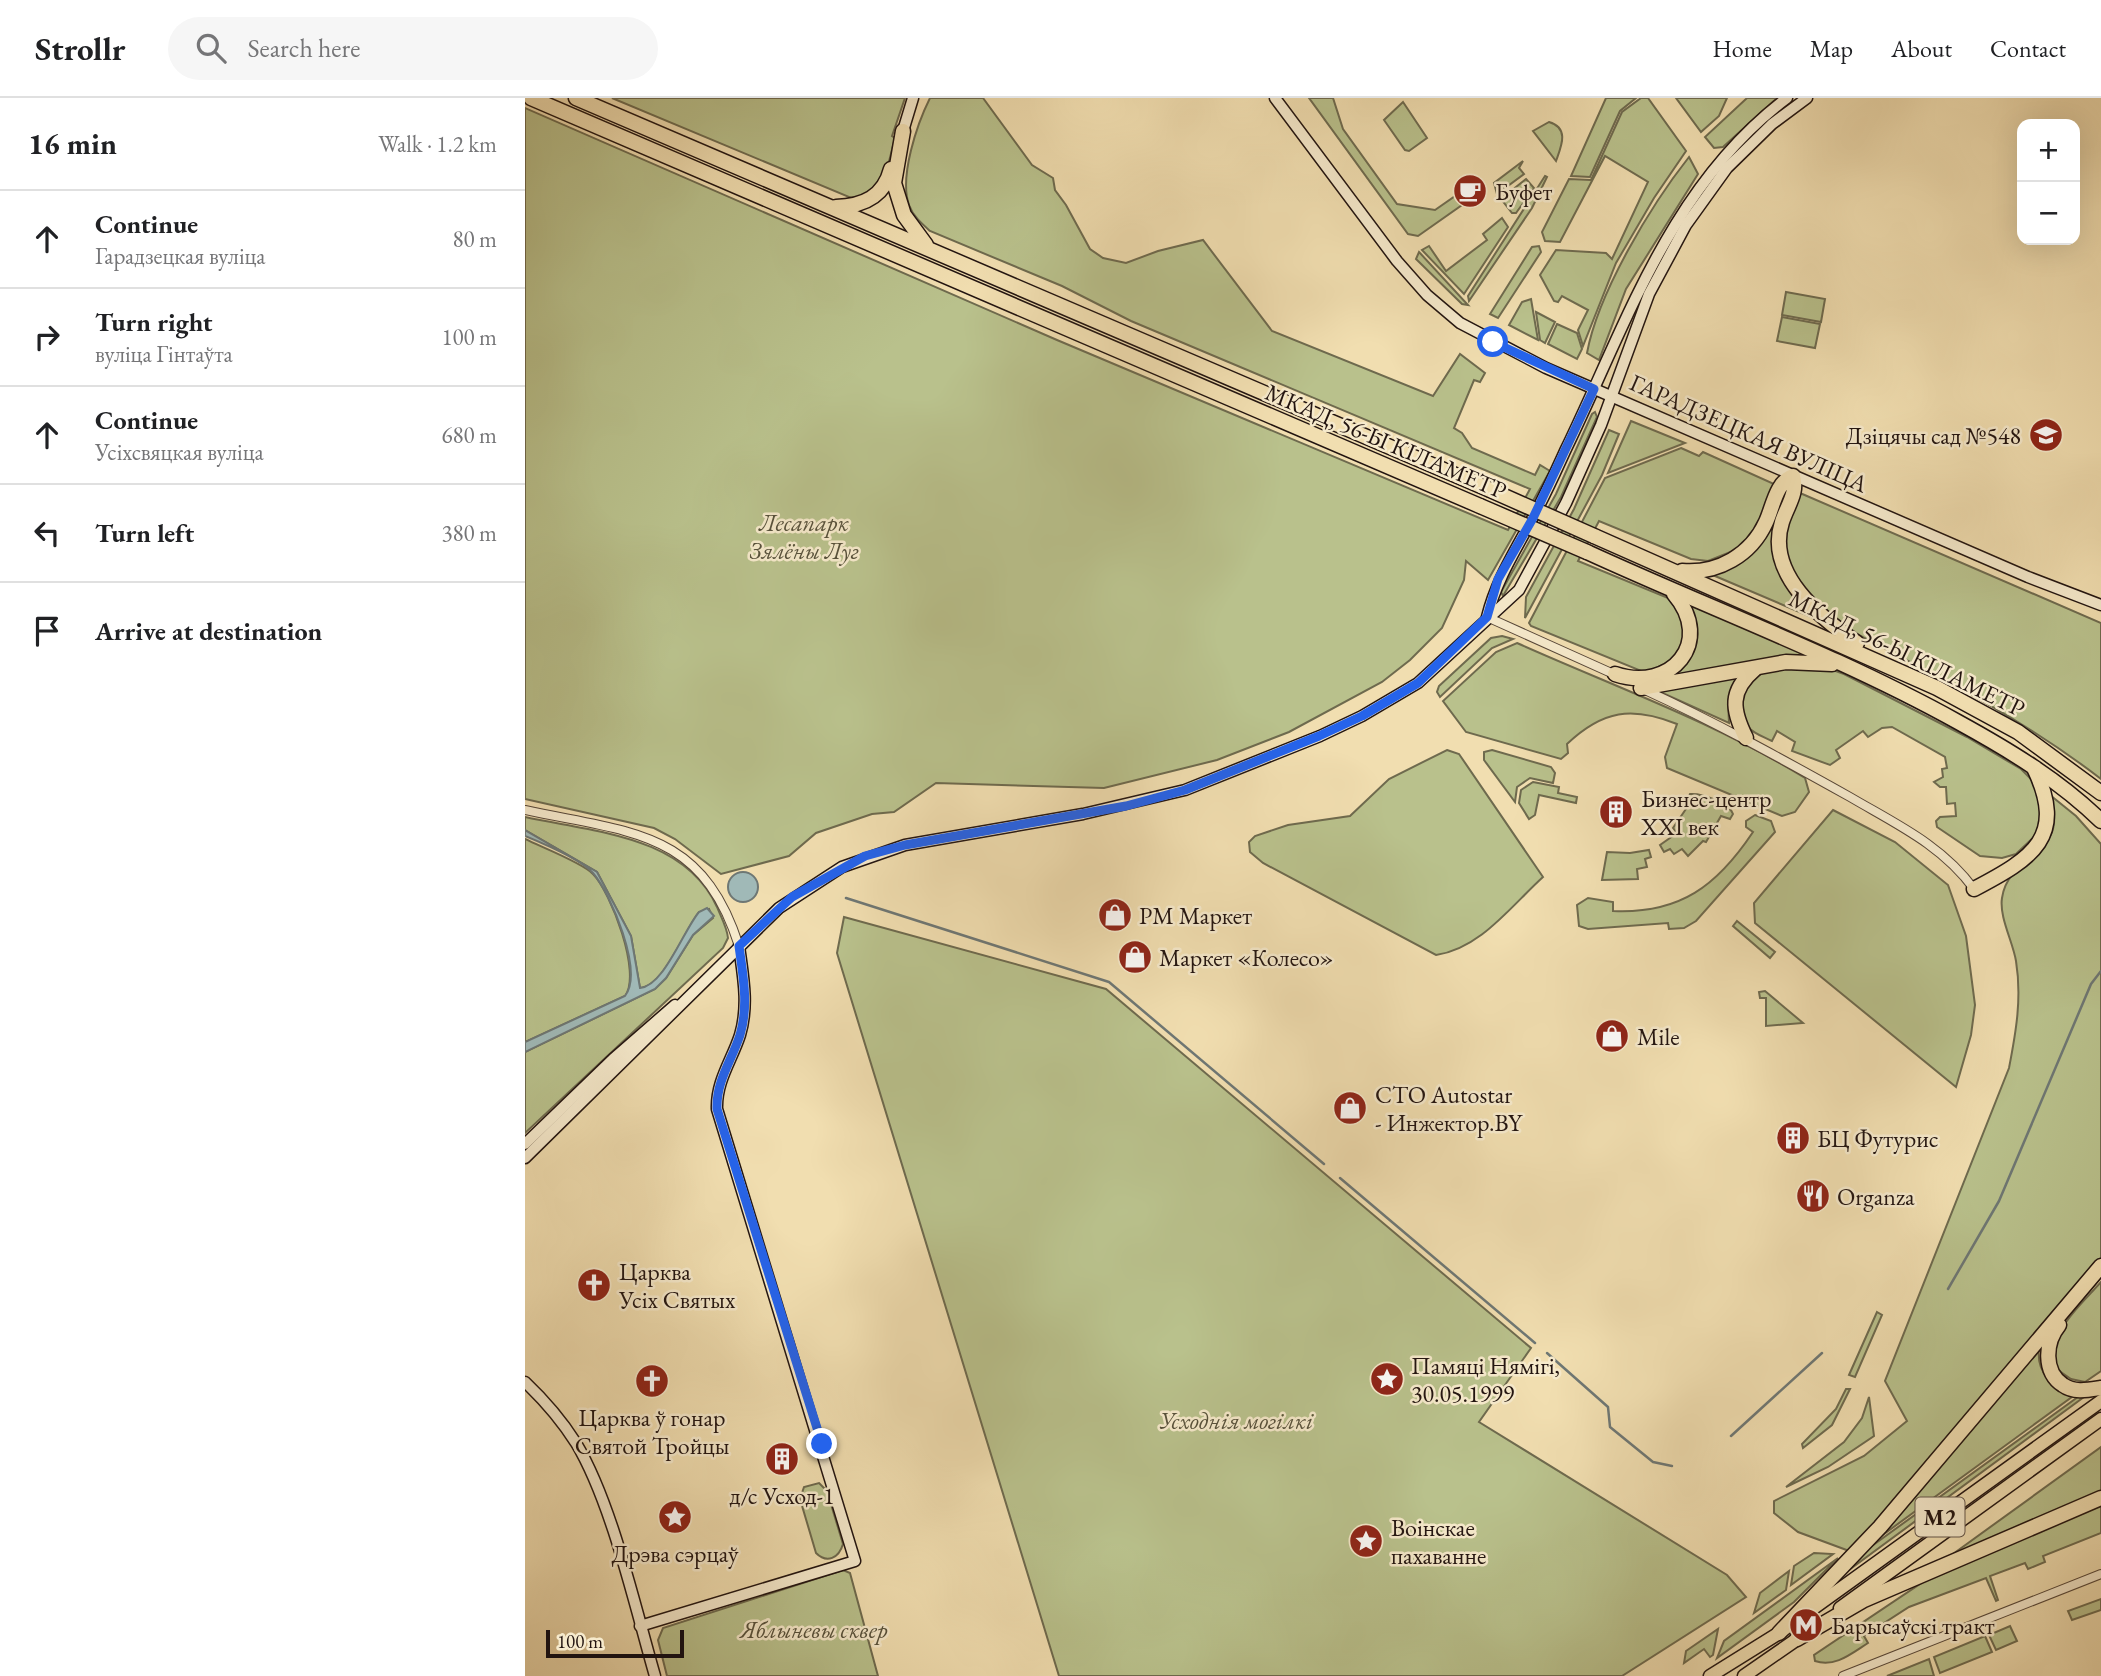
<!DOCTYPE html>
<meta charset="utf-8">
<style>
:root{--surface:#fff;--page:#f6f6f6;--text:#202124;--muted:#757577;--line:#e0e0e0}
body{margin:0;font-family:"EB Garamond",serif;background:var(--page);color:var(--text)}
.controls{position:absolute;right:21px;top:21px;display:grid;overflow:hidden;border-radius:14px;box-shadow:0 7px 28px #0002}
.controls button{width:63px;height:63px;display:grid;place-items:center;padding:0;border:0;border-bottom:2px solid var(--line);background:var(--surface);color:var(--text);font:35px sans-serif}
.scale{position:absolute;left:21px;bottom:18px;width:138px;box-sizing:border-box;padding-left:7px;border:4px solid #221410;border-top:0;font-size:19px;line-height:24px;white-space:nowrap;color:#221410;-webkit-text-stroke:5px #f6eacc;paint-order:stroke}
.stop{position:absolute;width:21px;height:21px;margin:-16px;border:5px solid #2563eb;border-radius:50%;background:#fff}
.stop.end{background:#2563eb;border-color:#fff;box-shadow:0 2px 7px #0008}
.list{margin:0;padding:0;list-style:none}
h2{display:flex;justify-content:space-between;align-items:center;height:91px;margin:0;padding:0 28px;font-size:30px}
h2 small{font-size:23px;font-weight:400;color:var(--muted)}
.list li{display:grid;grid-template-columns:46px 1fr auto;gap:21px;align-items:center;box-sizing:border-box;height:98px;padding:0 28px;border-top:2px solid var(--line)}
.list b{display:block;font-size:26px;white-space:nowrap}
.list p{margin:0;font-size:23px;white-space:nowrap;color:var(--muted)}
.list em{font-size:23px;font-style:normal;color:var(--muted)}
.icon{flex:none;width:38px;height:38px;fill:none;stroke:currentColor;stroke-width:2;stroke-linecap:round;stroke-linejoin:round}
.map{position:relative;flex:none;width:1576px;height:1578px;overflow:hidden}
header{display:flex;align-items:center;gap:42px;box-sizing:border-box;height:98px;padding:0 35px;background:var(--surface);border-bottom:2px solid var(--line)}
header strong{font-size:33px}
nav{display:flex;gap:38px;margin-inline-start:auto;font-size:24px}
.search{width:490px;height:63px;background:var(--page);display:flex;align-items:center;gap:18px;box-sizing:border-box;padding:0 24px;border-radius:38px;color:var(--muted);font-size:26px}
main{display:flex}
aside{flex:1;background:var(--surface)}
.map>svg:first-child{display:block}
.green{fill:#b9c18c;stroke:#6e6a4e;stroke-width:2}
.water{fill:#a0b9b7;stroke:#6e7774;stroke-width:2}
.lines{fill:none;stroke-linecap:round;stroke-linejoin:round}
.stream{stroke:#6e7774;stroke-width:2.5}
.street-casing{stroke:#564638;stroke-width:10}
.secondary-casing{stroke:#221410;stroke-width:13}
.primary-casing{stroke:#221410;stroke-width:15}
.highway-casing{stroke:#221410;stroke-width:17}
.street{stroke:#f6eacc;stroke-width:8}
.secondary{stroke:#f6eacc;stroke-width:10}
.primary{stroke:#f1deb0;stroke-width:12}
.highway{stroke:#f1deb0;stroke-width:14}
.highway-bridge-casing{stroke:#221410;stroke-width:17;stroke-linecap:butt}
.highway-bridge{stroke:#f1deb0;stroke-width:14}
.route{stroke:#2563eb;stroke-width:9}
.labels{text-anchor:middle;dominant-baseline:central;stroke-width:5;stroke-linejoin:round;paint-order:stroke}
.shield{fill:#f6eacc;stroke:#625448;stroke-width:2}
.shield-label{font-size:23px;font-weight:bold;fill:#221410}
.poi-label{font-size:24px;fill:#221410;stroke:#f6eacc;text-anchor:start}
.street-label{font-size:24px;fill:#221410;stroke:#f6eacc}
.park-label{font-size:24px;font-style:italic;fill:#57513b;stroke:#f6eacc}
</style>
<header>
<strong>Strollr</strong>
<div class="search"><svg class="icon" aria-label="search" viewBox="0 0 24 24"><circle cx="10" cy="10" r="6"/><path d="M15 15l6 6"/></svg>Search here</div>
<nav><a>Home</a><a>Map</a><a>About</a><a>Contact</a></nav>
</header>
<main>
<aside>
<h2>16 min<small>Walk · 1.2 km</small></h2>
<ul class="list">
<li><svg class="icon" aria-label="ahead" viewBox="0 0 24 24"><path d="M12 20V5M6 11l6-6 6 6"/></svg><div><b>Continue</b><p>Гарадзецкая вуліца</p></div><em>80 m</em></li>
<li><svg class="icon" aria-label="right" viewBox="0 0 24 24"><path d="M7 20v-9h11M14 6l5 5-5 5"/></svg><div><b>Turn right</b><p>вуліца Гінтаўта</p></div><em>100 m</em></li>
<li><svg class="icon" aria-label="ahead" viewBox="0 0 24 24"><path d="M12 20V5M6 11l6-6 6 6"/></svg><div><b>Continue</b><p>Усіхсвяцкая вуліца</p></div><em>680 m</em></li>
<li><svg class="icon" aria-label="left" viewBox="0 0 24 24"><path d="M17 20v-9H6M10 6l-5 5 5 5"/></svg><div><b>Turn left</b></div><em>380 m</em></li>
<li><svg class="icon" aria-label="arrive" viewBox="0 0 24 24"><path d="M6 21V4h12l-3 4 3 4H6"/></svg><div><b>Arrive at destination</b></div></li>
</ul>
</aside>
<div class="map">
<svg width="1576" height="1578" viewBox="0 0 1576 1578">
<rect width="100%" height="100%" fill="#f1deb0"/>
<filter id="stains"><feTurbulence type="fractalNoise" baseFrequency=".00286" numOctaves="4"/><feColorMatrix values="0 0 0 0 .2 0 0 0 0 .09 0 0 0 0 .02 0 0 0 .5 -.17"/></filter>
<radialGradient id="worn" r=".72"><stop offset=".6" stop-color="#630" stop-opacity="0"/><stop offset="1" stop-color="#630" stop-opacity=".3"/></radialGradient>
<g class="green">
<path d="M87,0H380L367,38L370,40L358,87L331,102Z"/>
<path d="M405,0H458L507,67L528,80L530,92L541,107L565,151L578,160L601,165L633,153L678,142L747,233L908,298L935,256L960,275L955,284L949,282L929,330L937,335L947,350L1010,377L1015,367L1025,373L963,482L941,463L939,482L917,530L885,562L857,584L764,634L692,662L579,690L411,685L369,714L347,716L291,735L264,758L196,776L150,741L129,730L0,701V10L532,242L983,432L1005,391L606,223L537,188L405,133C396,125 388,118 384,107C374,79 392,26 405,0Z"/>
<path d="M784,0H808L818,31L872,106L910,112L936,94L943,104L954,96L957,103L947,109L940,105L893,138L883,136Z"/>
<path d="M1081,0H1111L1095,13L1065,79L1046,78Z"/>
<path d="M1116,0H1123L1161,53L1129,100L1091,165L1058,248L1053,232L1063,212L1037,198L1033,204L1029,203L1015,177L1031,152L1081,155L1087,161L1123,84L1080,58L1035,144L1020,143L1017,134L1044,81L1066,82L1097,14Z"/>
<path d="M1151,0H1202L1194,18L1176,34Z"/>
<path d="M1222,0H1252L1198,49L1189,50L1180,39Z"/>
<path d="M878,4L902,40L884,53L880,52L859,22Z"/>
<path d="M1024,24C1045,30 1036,49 1031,63L1008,33Z"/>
<path d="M1164,59L1173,76L1101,191L1074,262L1062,255C1073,195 1126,107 1164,59Z"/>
<path d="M998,63L994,70L999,76L972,96L969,85Z"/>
<path d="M1020,78L1022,79L1007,110L944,203L943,198Z"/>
<path d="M1001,81L1009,90L991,115H987L976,101Z"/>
<path d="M977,120L983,129L939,196L897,152L904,148L921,173L962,142L958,136Z"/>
<path d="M1014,148L1016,154L973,220L965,216L1007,149Z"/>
<path d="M894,154L943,207L937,206L891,161Z"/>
<path d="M1261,194L1300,201L1296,224L1257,217Z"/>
<path d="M1006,201L1013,242L984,227L997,204Z"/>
<path d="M1011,214L1030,224L1020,245L1015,242Z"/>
<path d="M1257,219L1295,226L1290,250L1252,243Z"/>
<path d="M1032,226L1052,235L1057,251L1052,261L1023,246Z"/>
<path d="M1070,314L1072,319L1036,399L978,498L976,494L1031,396L1067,316Z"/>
<path d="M1106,323L1160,345L1083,375Z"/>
<path d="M1084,332L1094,336L1077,377L1000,520L1001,499L1049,411Z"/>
<path d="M1156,350L1174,358L1178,354L1249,386L1227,440L1208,453L1183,463L1166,461L1074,423L1053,463L1148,502L1158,518V546L1150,561L1121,575L1006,528L1004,525L1080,380Z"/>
<path d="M1259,394L1262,395C1238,449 1250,481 1291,521L1183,475L1210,466Z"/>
<path d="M1275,395L1576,525V681C1497,620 1414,579 1326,533C1294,510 1249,470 1261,425C1264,415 1271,404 1275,395Z"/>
<path d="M1164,505L1290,560L1145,582L1170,550L1171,528Z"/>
<path d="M977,538L988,541L967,550L915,599L912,594L914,588L966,540Z"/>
<path d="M992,545C1088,588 1189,624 1280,680L1284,694L1270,714L1257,718L1142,670L1140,659L1152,626C1107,608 1078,612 1042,646L1043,655L1036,661L941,634L918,603L971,554Z"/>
<path d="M1255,568L1305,571L1319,576L1442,639L1496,671L1510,685L1518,716L1511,737L1491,756L1477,760L1455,758L1412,729L1411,723L1415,719L1431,718L1430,705L1422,706L1421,689H1415L1409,684L1418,679L1417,671L1422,670L1420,659L1367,629L1357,630L1343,639L1338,633L1311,652L1315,660L1305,667L1267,653L1270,644L1252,633L1247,643C1239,639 1229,636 1223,629C1202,602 1228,574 1255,568Z"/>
<path d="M1214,579L1203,602L1204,625L1133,593Z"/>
<path d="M922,652L934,656L1018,779C986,808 955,851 911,857L738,765L725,754L724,744L730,738L763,727L825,718L864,681Z"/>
<path d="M967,652L1026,669L1030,675L1028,685L1005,680L992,689L990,704L959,662V654Z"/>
<path d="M1008,684L1034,689L1033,695L1052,699L1051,705L1014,697L1010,717L1004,721L994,705L996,692Z"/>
<path d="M1165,696C1177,695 1204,705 1208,716L1205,721L1196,718L1181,744L1178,743L1163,758L1157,751L1149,756L1145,751L1139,754L1135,747L1152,735L1148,730L1163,708L1159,705Z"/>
<path d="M1525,697L1551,718L1576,746V1161L1327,1454L1273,1434L1249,1415V1403L1339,1358L1382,1323L1360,1283L1484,970C1491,934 1497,900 1491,863C1488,844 1474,819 1477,800C1484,753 1546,760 1525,697Z"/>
<path d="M1308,712L1370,744L1423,787L1441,838L1450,907L1446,937L1431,989L1230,825L1229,805Z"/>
<path d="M1230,717L1246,723L1250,734L1171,823L1159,830L1144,831L1143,825L1063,831L1054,828L1052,807L1063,800L1088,804V813C1155,816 1192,788 1228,734L1221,729V723Z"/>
<path d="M0,719C68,734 159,737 192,809C196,819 202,829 203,840L198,850L0,1035V954L130,891L141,880L168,837L188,820L184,811L174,814C159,833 139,888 115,890L106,838L72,774L0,732Z"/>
<path d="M0,741C16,749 58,765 68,776C86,794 117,876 100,898L0,944Z"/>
<path d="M1124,752L1126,759L1120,761L1122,769L1112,771L1113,781L1077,782L1082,754L1105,755Z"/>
<path d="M319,819L581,891L1006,1250L954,1324L1202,1477L1221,1499L1097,1578H534L312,855Z"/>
<path d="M1212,823L1250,854L1245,860L1208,828Z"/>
<path d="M1240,893L1278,925L1241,928V900H1235L1234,894Z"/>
<path d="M1576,1184V1273L1560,1284L1546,1281L1530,1270C1521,1235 1555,1208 1576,1184Z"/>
<path d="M1352,1214L1357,1217L1330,1279L1324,1277Z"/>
<path d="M1514,1249C1511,1277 1527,1287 1551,1296L1333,1455Z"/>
<path d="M1321,1291H1325L1307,1327L1278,1350L1277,1346L1311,1311Z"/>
<path d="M1557,1296H1563L1305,1486L1333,1458Z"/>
<path d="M1344,1299L1349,1338L1303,1369L1261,1389L1319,1344L1337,1320Z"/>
<path d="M1576,1349V1395L1421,1461Z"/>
<path d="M294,1385L302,1393L318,1446C314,1460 302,1466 291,1455L275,1401L279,1389Z"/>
<path d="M1576,1406V1435L1518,1458L1520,1464L1503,1471L1500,1465L1465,1478L1473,1502L1471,1503L1461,1480L1384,1509L1339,1538L1343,1545C1327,1555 1310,1570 1290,1563L1289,1557L1407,1478Z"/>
<path d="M1289,1455L1308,1456L1266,1487L1269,1468Z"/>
<path d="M1313,1460L1269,1504L1192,1560L1199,1543Z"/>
<path d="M318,1472L325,1475L353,1578H142L133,1542L138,1530Z"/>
<path d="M1264,1473L1261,1492L1229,1515L1235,1495Z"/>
<path d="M1576,1501V1512L1547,1522L1543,1513Z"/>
<path d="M1485,1528L1492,1543L1471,1552L1464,1537Z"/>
<path d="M1193,1531L1188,1557L1185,1559L1179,1551L1159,1565L1161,1553Z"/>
<path d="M1460,1538L1467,1554L1415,1575L1409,1559Z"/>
<path d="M1404,1561L1409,1578H1362Z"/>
</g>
<g class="water">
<path d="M0,732L72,774L106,838L115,890C139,888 158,833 174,814L182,810L189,818L168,837L141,880L130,891L0,954V944L100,898C119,874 86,796 68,775C56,762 17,745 0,738Z"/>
<circle cx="218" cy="789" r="15"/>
</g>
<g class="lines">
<g class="stream">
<path d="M321,800L584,884L799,1066"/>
<path d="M815,1080L1010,1245"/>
<path d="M1423,1191L1474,1103L1566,886L1576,873"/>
<path d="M1022,1255L1083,1309L1085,1329L1128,1364L1147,1368"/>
<path d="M1206,1338L1297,1255"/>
</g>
<g class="street-casing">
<g id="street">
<path d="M962,519L1093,578"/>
<path d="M1120,592C1190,624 1257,661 1325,699C1371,726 1417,747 1449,791"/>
<path d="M0,712C105,735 177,731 214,848"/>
<path d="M1318,1578L1576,1476"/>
</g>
</g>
<g class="secondary-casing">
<g id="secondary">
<path d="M750,0L872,163L902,197L935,225L1021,270L1503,479L1576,507"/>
<path d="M378,33L388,0"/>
<path d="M962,519C971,483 989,455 1006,423C1019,400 1030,375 1041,351C1102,225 1145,88 1262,0"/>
<path d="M0,1046L88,961L150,907"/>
<path d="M0,1060L254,810L317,769L380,747L558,716L660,692L795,638L837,618L893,585L994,492L1041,405L1076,327L1124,196L1161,127L1202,70L1247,26L1282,0"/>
<path d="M0,1284C19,1302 37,1323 51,1345C87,1405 110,1509 130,1578"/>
<path d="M115,1528L330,1463L192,1011C191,983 207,962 215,937C224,907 218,878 214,848"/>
</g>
</g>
<g class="primary-casing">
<g id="primary">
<path d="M1315,1510L1576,1321"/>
<path d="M1185,1578L1254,1535L1576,1303"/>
<path d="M1219,1578L1278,1537"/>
</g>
</g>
<g class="highway-casing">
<g id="highway">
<path d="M6,0L955,408"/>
<path d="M51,0L963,391"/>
<path d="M378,33L369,85L379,117L401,147"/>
<path d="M311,109C338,108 359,99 366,71"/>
<path d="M1069,438L1412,590L1493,634L1576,695"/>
<path d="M1062,454C1186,511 1314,558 1433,624C1484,652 1534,682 1576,723"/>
<path d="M1157,473C1193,476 1226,457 1241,424C1248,409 1251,384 1268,378C1273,395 1262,408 1257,424C1240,476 1296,520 1332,545"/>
<path d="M1090,576C1146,595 1190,544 1149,496"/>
<path d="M1116,590L1261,564L1307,566"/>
<path d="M1221,640C1207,612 1204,593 1230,571"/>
<path d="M1449,791C1508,760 1542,739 1509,670"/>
<path d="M1534,1227C1520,1244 1518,1274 1538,1287C1549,1295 1563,1292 1576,1290"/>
<path d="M1254,1535L1355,1429L1576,1168"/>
<path d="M1272,1541L1339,1502L1576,1400"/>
</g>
</g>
<use href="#street" class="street"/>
<use href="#secondary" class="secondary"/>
<use href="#primary" class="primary"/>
<use href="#highway" class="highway"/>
<g class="highway-bridge-casing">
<g id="highway-bridge">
<path d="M963,391L1069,438"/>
<path d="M955,408L1062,454"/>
</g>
</g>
<use href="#highway-bridge" class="highway-bridge"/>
</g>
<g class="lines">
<path class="route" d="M297,1346L192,1011C191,983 207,962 215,937C224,907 218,878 214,848L267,799L340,758L380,747L601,708L660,692L794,638L837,618L893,585L962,519L973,481L1008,420L1069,291L968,244"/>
</g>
<defs>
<g id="cafe-disc" transform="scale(1.75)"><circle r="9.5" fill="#8f2418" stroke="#f6eacc"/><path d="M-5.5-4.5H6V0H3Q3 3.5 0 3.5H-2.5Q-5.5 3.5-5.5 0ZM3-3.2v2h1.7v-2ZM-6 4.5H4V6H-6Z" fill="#fff"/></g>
<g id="school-disc" transform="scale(1.75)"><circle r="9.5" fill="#8f2418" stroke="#f6eacc"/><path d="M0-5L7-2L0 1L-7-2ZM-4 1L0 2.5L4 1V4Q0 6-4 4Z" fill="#fff"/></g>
<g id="building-disc" transform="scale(1.75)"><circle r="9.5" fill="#8f2418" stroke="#f6eacc"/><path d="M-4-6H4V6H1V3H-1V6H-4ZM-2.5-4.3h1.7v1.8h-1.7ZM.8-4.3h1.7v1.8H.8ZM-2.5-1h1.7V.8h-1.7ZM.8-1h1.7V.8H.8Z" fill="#fff"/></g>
<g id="shop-disc" transform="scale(1.75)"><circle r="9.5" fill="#8f2418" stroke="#f6eacc"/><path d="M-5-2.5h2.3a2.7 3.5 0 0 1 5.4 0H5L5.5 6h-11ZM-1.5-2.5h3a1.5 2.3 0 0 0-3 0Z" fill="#fff"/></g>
<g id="restaurant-disc" transform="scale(1.75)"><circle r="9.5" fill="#8f2418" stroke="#f6eacc"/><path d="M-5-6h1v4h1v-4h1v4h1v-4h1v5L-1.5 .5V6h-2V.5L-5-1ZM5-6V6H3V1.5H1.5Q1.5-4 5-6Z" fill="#fff"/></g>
<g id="church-disc" transform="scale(1.75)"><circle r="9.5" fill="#8f2418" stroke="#f6eacc"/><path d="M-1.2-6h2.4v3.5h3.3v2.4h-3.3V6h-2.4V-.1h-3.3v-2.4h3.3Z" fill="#fff"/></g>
<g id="sight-disc" transform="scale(1.75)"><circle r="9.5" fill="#8f2418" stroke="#f6eacc"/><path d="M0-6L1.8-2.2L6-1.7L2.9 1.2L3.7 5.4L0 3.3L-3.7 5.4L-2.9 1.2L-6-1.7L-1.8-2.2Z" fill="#fff"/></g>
<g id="metro-disc" transform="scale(1.75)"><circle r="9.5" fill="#8f2418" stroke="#f6eacc"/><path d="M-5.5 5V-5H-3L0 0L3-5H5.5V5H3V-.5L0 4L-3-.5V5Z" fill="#fff"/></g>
</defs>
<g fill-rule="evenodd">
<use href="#cafe-disc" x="945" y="93"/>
<use href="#school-disc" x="1521" y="337"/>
<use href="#building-disc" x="1091" y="714"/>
<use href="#shop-disc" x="590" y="817"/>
<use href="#shop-disc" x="610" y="859"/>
<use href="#shop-disc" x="1087" y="938"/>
<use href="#shop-disc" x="825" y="1010"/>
<use href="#building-disc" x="1268" y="1040"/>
<use href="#restaurant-disc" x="1288" y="1098"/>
<use href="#church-disc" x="69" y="1187"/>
<use href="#sight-disc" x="862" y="1281"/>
<use href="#church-disc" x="127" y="1283"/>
<use href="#building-disc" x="257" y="1361"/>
<use href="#sight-disc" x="150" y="1419"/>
<use href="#sight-disc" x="841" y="1443"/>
<use href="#metro-disc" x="1281" y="1527"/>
</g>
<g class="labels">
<rect class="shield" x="1390.5" y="1399.5" width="49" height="39" rx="5"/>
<g class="shield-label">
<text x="1415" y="1419">М2</text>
</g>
<g class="poi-label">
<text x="970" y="93">Буфет</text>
<text x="1496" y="337" text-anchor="end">Дзіцячы сад №548</text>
<text x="1116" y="700">Бизнес-центр<tspan x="1116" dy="28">XXI век</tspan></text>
<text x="614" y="817">РМ Маркет</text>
<text x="634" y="859">Маркет «Колесо»</text>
<text x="1112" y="938">Mile</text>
<text x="850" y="996">СТО Autostar<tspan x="850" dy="28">- Инжектор.BY</tspan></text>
<text x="1292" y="1040">БЦ Футурис</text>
<text x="1312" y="1098">Organza</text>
<text x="94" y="1173">Царква<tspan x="94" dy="28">Усіх Святых</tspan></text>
<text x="886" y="1267">Памяці Нямігі,<tspan x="886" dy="28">30.05.1999</tspan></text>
<text x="127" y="1319" text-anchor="middle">Царква ў гонар<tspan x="127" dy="28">Святой Тройцы</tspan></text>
<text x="257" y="1397" text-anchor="middle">д/с Усход-1</text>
<text x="866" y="1429">Воінскае<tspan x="866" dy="28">пахаванне</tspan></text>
<text x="150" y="1455" text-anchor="middle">Дрэва сэрцаў</text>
<text x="1306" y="1527">Барысаўскі тракт</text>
</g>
<g class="street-label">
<text transform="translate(1224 335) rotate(24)">ГАРАДЗЕЦКАЯ ВУЛІЦА</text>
<text transform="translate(861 343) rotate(23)">МКАД, 56-Ы КІЛАМЕТР</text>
<text transform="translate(1382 555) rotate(26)">МКАД, 56-Ы КІЛАМЕТР</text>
</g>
<g class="park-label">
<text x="279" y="424">Лесапарк<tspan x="279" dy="28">Зялёны Луг</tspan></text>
<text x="711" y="1322">Усходнія могілкі</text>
<text x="289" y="1531">Яблыневы сквер</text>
</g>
</g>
<rect width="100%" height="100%" filter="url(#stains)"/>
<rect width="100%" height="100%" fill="url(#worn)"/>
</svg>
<div class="controls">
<button>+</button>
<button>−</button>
</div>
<div class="scale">100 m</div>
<div class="stop" style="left:968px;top:244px"></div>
<div class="stop end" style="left:297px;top:1346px"></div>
</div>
</main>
